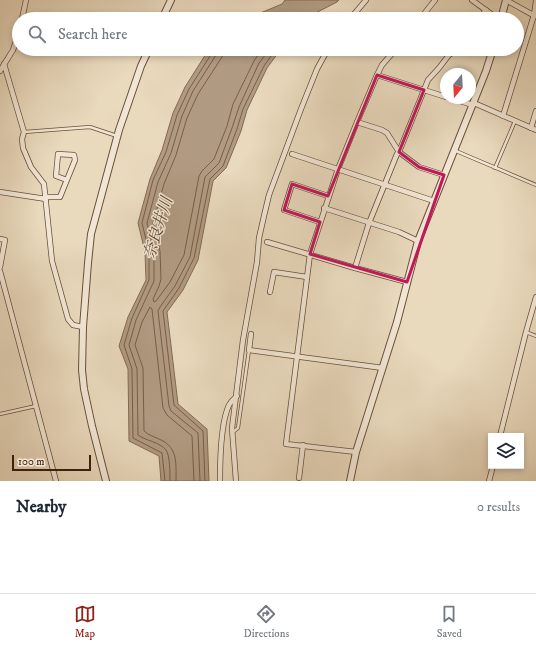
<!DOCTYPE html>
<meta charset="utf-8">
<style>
:root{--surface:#fff;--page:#f6f6f7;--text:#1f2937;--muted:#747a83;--line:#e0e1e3;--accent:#8f2418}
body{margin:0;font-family:"IM FELL DW Pica","Noto Serif JP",serif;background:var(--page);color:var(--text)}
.controls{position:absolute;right:12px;bottom:12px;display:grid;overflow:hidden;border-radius:0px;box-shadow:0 2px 6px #0003}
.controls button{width:36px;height:36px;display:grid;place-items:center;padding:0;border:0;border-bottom:1px solid var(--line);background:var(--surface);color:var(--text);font:20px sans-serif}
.compass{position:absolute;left:440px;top:68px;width:36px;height:36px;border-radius:50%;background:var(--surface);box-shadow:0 2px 6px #0003;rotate:198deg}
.scale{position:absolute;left:12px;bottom:10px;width:79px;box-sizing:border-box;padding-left:4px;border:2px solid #41210d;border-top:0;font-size:11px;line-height:14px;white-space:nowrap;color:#41210d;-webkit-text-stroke:3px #f1e6d4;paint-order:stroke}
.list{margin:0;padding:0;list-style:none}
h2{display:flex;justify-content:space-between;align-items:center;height:52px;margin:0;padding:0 16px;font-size:17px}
h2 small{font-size:13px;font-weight:400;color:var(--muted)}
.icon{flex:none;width:22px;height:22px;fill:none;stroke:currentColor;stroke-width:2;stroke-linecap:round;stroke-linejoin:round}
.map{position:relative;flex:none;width:536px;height:481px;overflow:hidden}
.search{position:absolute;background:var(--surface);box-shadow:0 2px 6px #0003;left:12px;right:12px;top:12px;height:44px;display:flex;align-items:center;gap:10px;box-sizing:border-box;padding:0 14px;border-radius:22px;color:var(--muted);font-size:15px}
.sheet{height:112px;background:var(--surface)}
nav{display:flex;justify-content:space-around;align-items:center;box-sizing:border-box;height:56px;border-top:1px solid var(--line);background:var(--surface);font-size:11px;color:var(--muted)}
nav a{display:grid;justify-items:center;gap:2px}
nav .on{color:var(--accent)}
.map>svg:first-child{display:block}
.water{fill:#b09a81;stroke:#846a53}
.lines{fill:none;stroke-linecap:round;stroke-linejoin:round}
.shore{stroke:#785e47;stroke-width:1}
.service-casing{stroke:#6b4f39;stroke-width:4}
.minor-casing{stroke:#6b4f39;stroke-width:6}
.tertiary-casing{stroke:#6b4f39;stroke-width:8}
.service{stroke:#f1e6d4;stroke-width:2.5}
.minor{stroke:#f1e6d4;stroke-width:4.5}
.tertiary{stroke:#f1e6d4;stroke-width:6}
.marked{fill:none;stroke:#c2185b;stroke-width:3;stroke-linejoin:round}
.labels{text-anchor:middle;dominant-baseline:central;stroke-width:3;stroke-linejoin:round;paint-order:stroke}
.water-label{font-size:16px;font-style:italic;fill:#624530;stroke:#f1e6d4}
</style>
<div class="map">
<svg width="536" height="481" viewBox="0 0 536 481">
<rect width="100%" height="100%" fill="#e9d9bd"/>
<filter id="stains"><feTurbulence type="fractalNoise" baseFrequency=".005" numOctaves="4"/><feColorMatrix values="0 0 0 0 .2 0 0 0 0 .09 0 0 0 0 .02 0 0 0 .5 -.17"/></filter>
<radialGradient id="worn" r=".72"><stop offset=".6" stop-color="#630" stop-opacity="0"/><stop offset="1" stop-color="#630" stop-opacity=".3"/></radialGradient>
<g class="water">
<path d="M285,0H339L337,2L304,19H246L282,4Z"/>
<path d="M210,49H281L267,68L247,110L241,131L226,168L213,181L198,260L183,290L167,312L178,404L207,429L209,481H161L159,456L129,441L128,369L119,346L128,317L146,280L145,252L138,223L150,179L162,150L173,113L185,87L204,57Z"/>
</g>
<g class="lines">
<g class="shore">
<path d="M224,49L222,57L198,94L187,118L176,155L164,184L153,223L160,251L161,279L159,286L153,299L154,302L156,301L170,282L184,255L199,176L202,171L214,159L227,126L233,104L254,61L262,49"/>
<path d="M165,481L162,453L133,438L132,369L124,345L132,318L149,280V252L142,223L153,180L166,152L177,115L189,89L212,53L213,49"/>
<path d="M170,481C170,474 170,455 166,450C160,442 146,441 138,435L137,369L129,345L136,320L154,281V251L147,223L158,182L171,153L182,116L193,91L216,55L218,49"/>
<path d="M176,481C176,464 178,448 161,440C155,437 148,435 144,431L143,368L135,345L142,322L150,307L152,309L163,408L167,415L192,436L194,481"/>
<path d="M200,481L198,433L171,411L169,406L158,311L160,307L175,286L190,257L205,177L219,163L232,128L239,107L259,63L270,49"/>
<path d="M205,481L203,431L174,405L163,311L179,288L194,258L210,179L223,166L237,129L243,109L264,66L276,49"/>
</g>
<g class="service-casing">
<g id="service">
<path d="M24,132L90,127L117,136"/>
<path d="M456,151L536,185"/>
<path d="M495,168L515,121"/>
<path d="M526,332L536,336"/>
<path d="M0,414L36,406"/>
<path d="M233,432L238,428L249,350"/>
</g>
</g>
<g class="minor-casing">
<g id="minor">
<path d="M472,0L498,19"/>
<path d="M506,0L535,16"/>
<path d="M22,19L26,0"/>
<path d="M350,19L366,0"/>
<path d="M420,19L435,0"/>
<path d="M479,19L486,10"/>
<path d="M4,64L24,132L22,139L23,148L31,167L44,184L52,261L68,319L73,325L83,327"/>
<path d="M0,71L13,50L19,32"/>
<path d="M377,75L446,97"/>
<path d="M450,98L473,105"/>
<path d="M474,103L536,130"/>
<path d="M503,116L534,15L536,1"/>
<path d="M357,122L382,130L387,133L399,152L419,167L444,175"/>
<path d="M531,128L536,111"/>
<path d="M292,154L434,201"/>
<path d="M0,192L46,199"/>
<path d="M46,197H60L75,160L74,155L58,154L56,176L67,180"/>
<path d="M324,208L399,232L418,241"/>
<path d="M320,222L284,210L292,184L328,196"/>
<path d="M0,239L5,240L0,267"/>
<path d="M267,242L355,268"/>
<path d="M0,271L56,481"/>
<path d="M407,282L355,268L369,223L397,154L399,152L428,80L439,68L449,55L457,49"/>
<path d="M270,292L274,272L307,277"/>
<path d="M251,334L249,350L383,368"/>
<path d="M500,436L526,332L536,297"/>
<path d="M356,452L286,444L310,254L338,169L357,122L377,75L382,65L396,49"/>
<path d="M299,478L303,445"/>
<path d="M220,481C220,462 221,422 229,405C231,401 234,399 237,396"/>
<path d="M236,481L232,428L243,340L257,262L259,238L264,216L269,195L301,109L317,69L328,49"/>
<path d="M489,481L493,466"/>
</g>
</g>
<g class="tertiary-casing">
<g id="tertiary">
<path d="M162,19L171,0"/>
<path d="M501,19L506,0"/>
<path d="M106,481L92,426L84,389L82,370L83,327L88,263L91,234L119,130L141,66L149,49"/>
<path d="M350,481L356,452L397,322L418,241L486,71L493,49"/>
</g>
</g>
<use href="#service" class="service"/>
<use href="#minor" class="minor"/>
<use href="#tertiary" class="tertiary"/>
</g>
<path class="marked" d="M377,75L424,90L399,152L419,167L444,175L407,282L310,254L320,222L284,210L292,184L328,196Z"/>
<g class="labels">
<g class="water-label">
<text transform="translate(158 228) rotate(-73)">奈良井川</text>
</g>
</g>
<rect width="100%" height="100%" filter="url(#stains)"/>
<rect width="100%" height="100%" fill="url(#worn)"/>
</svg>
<div class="controls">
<button><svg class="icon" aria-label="layers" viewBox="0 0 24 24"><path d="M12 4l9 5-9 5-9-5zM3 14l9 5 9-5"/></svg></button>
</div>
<svg class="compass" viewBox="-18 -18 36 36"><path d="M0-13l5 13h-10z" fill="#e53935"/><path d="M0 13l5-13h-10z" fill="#747a83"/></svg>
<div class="scale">100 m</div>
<div class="search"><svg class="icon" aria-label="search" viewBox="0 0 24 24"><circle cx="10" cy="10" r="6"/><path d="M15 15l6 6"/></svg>Search here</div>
</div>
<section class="sheet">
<h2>Nearby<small>0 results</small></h2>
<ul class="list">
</ul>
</section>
<nav>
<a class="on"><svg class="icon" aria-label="map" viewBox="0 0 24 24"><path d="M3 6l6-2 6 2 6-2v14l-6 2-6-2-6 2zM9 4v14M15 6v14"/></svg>Map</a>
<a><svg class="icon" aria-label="directions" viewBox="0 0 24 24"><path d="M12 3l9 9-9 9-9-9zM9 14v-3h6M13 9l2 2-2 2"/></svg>Directions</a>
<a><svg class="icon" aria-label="saved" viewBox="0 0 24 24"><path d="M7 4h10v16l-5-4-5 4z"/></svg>Saved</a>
</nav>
